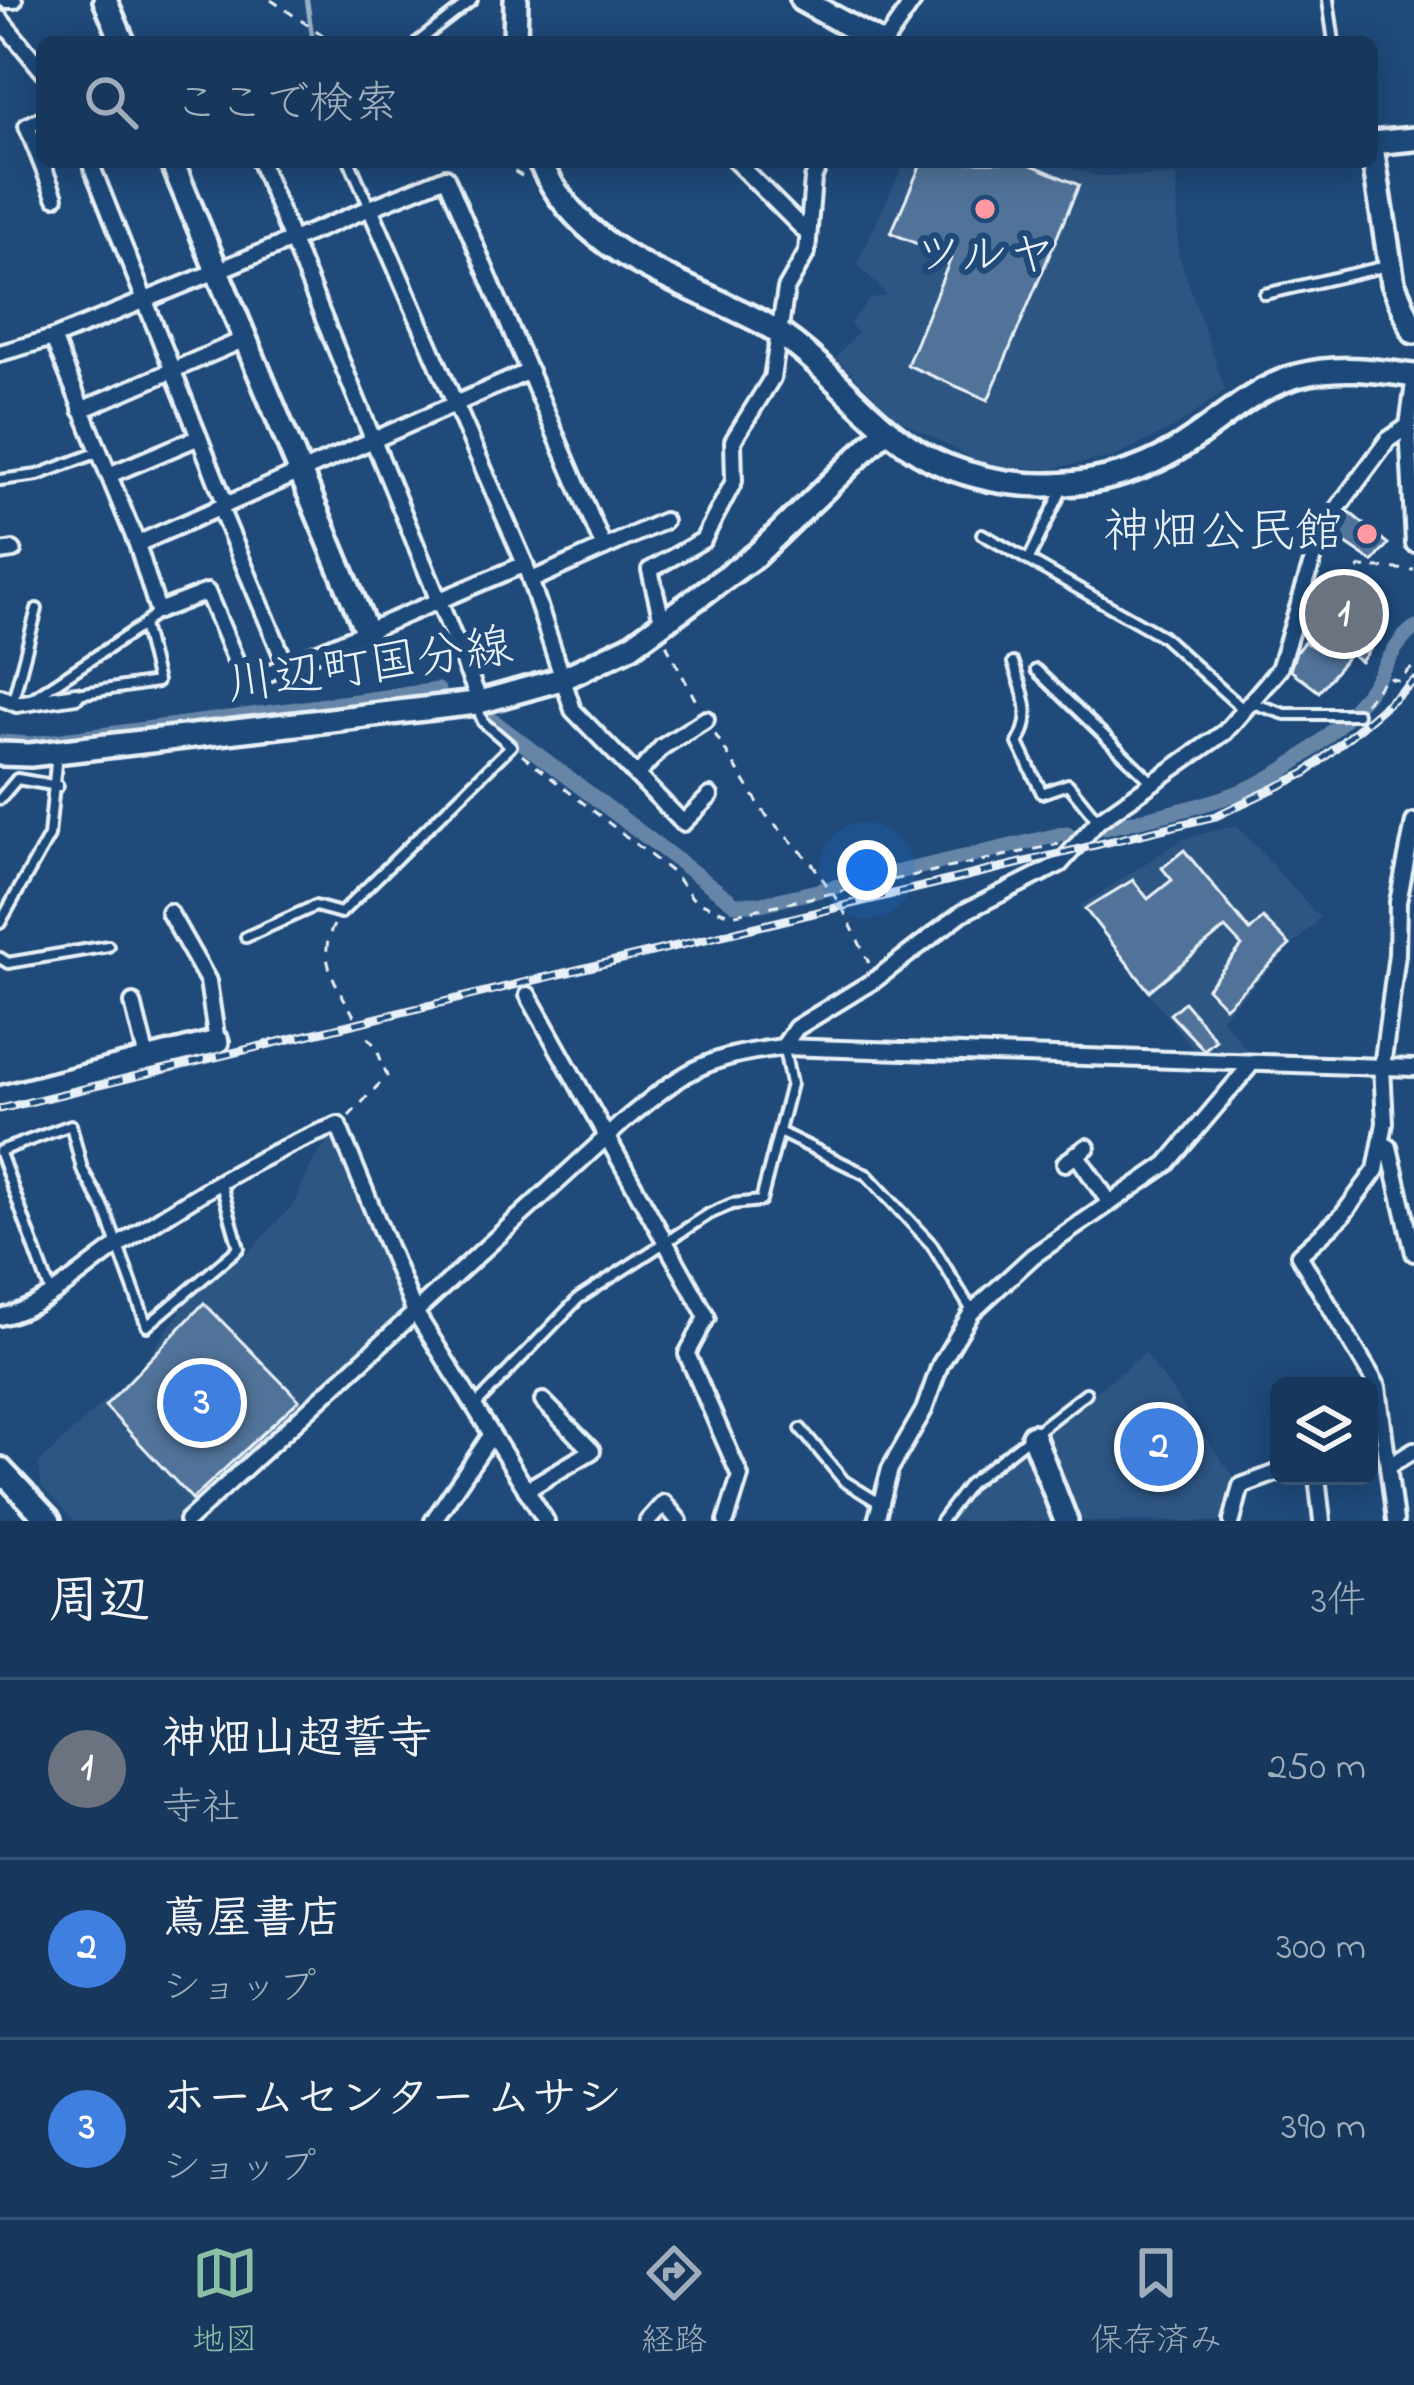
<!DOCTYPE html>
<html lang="ja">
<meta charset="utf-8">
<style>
:root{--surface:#17385c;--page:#244365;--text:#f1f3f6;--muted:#9eacbb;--line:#365272;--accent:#8abfa5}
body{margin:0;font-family:"Indie Flower","Klee One",sans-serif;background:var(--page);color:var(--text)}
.controls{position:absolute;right:36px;bottom:36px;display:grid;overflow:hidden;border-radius:18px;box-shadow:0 6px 30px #0003}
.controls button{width:108px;height:108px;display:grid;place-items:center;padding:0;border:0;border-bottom:3px solid var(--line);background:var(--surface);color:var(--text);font:60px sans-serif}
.you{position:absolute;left:867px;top:870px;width:42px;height:42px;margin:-30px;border:9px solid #fff;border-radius:50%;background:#1a73e8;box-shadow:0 0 0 18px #1a73e833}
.badge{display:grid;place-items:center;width:78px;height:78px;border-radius:50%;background:var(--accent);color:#fff;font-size:39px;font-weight:700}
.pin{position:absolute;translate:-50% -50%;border:6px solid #fff;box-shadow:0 3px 12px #0006}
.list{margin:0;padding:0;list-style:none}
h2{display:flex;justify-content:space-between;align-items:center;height:156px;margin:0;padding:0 48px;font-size:51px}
h2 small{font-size:39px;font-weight:400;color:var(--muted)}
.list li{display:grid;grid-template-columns:78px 1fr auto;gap:36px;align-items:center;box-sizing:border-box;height:180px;padding:0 48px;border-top:3px solid var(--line)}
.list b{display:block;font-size:45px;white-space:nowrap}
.list p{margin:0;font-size:39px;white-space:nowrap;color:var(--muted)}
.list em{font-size:39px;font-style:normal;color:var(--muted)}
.icon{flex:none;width:66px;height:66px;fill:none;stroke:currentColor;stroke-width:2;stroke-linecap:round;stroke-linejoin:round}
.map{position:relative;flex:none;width:1414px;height:1521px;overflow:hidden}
.search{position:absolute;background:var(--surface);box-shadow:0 6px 30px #0003;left:36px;right:36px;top:36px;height:132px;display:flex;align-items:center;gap:30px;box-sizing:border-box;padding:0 42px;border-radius:18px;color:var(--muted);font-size:45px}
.sheet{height:696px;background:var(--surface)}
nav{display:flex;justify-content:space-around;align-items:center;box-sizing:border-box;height:168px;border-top:3px solid var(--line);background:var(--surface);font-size:33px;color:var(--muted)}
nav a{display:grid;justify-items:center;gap:6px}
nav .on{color:var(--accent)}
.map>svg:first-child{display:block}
.built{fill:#2e5683}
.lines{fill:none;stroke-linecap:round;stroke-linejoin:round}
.stream{stroke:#9ab0c7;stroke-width:4.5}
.canal{stroke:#6685a7;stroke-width:15}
.building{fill:#517399;stroke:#e8f1f8;stroke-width:3}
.lane-casing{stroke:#e8f1f8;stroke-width:16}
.street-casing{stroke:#e8f1f8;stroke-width:22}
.secondary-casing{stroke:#e8f1f8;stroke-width:30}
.primary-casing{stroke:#e8f1f8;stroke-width:30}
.path{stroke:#e8f1f8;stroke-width:3;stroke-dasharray:9 9;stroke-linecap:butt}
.lane{stroke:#1f4a7a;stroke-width:8}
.street{stroke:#1f4a7a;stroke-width:14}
.secondary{stroke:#1f4a7a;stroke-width:21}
.primary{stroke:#1f4a7a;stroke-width:21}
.rail-casing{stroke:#e8f1f8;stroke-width:9}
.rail{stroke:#1f4a7a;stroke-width:4.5;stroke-dasharray:14;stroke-linecap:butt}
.poi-dot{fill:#ff9aa2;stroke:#1f4a7a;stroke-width:4.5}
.labels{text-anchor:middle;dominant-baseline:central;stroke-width:12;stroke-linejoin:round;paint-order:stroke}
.poi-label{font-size:48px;fill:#e8f1f8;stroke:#1f4a7a}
.street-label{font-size:48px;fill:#e8f1f8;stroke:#1f4a7a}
</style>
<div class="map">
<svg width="1414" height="1521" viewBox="0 0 1414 1521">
<rect width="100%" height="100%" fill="#1f4a7a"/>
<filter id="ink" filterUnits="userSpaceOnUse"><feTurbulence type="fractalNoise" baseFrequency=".00833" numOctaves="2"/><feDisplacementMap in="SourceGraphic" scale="24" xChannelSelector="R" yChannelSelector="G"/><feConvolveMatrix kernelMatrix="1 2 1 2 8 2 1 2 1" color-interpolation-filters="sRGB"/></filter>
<g filter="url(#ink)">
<g class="built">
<path d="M905,162H1047L1100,176H1177L1178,253L1225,390L1179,425L1114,457L1048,469L985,465L898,419L836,358L858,332L849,324L870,299L887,295L857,264Z"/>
<path d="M1237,825L1320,918L1221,1018L1249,1053H1196L1080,906L1183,839Z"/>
<path d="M330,1140L339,1143L406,1308L176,1521H74L41,1486L39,1463L144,1363L191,1296L250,1251L293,1205L314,1159Z"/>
<path d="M1145,1353L1238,1483L1226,1521H1073L1040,1435Z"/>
<path d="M1030,1443L1059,1521H946L972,1486Z"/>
</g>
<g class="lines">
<path class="stream" d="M307,0L313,42"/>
<g class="canal">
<path d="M487,716L735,904H761L1067,833"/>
<path d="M0,742L32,744L438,690"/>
<path d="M1105,828C1225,800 1281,794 1365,696C1383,675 1392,645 1414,628"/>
</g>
</g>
<g class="building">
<path d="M922,162H1025L1079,185L988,400L907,365L951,258L891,233Z"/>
<path d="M1349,512L1388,544L1373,562L1336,537Z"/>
<path d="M1364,596L1378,606L1368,621L1383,632L1361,662L1350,654L1319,692L1290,670L1296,652L1304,642L1323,652Z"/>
<path d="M1184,850L1250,931L1263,918L1290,945L1225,1007L1207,988L1242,946L1225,928L1149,991L1085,909L1133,880L1148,899L1172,880L1162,868Z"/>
<path d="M1184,1002L1216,1040L1204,1050L1170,1014Z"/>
<path d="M204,1303L299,1400L192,1499L105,1406Z"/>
</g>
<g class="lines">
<g class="lane-casing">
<g id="lane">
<path d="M1328,0L1334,42"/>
<path d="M418,42L472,0"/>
<path d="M350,162L370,208"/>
<path d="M1265,294L1387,266"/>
<path d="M0,480L38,475L99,452"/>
<path d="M982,534L1162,636L1244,710"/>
<path d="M1029,559L1062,490"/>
<path d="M1013,663C1023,692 1035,715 1018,743L1042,793L1068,784L1098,821"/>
<path d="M1036,670L1151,781"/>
<path d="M77,694L157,682L143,625L158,611"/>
<path d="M33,698L143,625"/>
<path d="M13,700L37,609"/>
<path d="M1252,703L1285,714H1357"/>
<path d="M0,799L17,779L58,786"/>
<path d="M0,923L49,836L57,753"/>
<path d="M246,937L315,906L341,913L511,746L483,722L476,704"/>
<path d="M0,958L8,963L108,946"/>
<path d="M779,1132L867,1175L932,1245L972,1311"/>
<path d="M0,1151L71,1125L82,1169L105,1210L147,1326L239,1248L221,1184"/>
<path d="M0,1153L51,1293"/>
<path d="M476,1405L578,1299L709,1214L732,1204L761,1201L791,1084L784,1049"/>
<path d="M801,1429L844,1481L881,1504"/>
<path d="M941,1521L969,1484L1086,1393"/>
</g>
</g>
<g class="street-casing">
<g id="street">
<path d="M6,0H14"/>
<path d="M0,19L42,70"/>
<path d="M885,42L914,0"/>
<path d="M42,119L27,126L55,197"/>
<path d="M90,162L226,505"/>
<path d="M260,162L480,702"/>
<path d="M736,162L808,234"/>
<path d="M370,208L525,564L573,710L683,823L710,796"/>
<path d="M53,338L137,544L158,611L207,592L245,683L525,564"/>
<path d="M0,353L53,338L446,177L604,548"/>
<path d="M1414,383L1408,426L1414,544"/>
<path d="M81,410L245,339"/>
<path d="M109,475L199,437"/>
<path d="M220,508L286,665"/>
<path d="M137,544L530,371"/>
<path d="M0,552L13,550"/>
<path d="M532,580L664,521"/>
<path d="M663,625L650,570L703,540L734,481L733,441L772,378L786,289L807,252L813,179L820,162"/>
<path d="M0,697L17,704L76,695"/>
<path d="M637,775L662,747L706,719"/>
<path d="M169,912L208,981L217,1042"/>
<path d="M528,995L707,1317L687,1354L740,1476L726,1521"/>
<path d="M133,1003L148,1063"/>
<path d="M783,1047L796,1028L876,979L962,913L1060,864L1098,821L1225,732L1279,669L1314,556L1337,509L1388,440L1408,426"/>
<path d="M1382,1143L1389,1147L1414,1253"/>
<path d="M1076,1154L1110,1203"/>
<path d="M1065,1163L1087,1147"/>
<path d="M0,1317C45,1308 82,1270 119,1245C188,1200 261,1153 338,1125L414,1310L546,1521"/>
<path d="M1388,1466L1414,1450"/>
<path d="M1317,1476L1322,1521"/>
<path d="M526,1490L592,1451L543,1401"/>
<path d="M187,1521L623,1122C685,1071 702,1057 783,1047L1414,1068"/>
<path d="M433,1521L490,1437"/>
<path d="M648,1521L664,1503L679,1521"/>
<path d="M876,1521L890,1469L924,1410L940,1365L972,1312L1033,1256L1167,1164L1249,1067"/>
<path d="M1232,1521L1241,1486L1279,1472"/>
<path d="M1395,1521L1378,1387L1299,1255L1342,1216L1376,1170L1385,1123L1382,1067L1397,954L1398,902L1414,822"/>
</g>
</g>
<g class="secondary-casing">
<g id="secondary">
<path d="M105,0L123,42"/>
<path d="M802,0L878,42"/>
<path d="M515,42L516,0"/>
<path d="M1372,143L1414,139"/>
<path d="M1372,147L1393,283L1414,332"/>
<path d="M172,162L367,633"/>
<path d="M540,162C583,257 676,277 761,322C831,360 872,436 946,466C1019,495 1106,491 1174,451C1217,426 1248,390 1297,376C1336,365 1375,370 1414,376"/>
<path d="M0,754L30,755L476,703L562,679L631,646L756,555L886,430"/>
<path d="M0,1098L217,1042"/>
<path d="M1033,1436L1066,1521"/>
</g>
</g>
<g class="primary-casing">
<path id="primary" d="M0,1469L49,1521"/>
</g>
<g class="path">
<path d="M271,0L333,42"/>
<path d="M499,162L525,178"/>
<path d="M1341,626L1328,616L1360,567L1414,570"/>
<path d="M666,644L698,705"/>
<path d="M1365,703L1386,678L1398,680L1414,666"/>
<path d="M715,734L765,814L811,862L842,907L869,963"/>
<path d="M522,755L674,874L694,900L731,915L1059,844"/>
<path d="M334,925C315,959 338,986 354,1016"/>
<path d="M349,1116L387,1076L376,1047L363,1032"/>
</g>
<use href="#lane" class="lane"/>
<use href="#street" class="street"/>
<use href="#secondary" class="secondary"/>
<use href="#primary" class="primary"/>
<g class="rail-casing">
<path id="rail" d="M0,1109L1216,816L1306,773L1414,681"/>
</g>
<use href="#rail" class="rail"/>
</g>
</g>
<g class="poi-dot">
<circle cx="985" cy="209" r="12"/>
<circle cx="1367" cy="534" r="12"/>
</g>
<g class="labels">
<g class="poi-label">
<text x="985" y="257">ツルヤ</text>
<text x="1343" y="534" text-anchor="end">神畑公民館</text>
</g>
<g class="street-label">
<text transform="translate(370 668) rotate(-8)">川辺町国分線</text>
</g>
</g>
</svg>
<div class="controls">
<button><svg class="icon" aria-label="layers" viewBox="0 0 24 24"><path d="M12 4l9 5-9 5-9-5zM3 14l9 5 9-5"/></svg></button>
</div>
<div class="you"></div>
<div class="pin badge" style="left:1344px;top:614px;background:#6b7280">1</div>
<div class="pin badge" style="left:1159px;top:1447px;background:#3f7fe0">2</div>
<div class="pin badge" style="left:202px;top:1403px;background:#3f7fe0">3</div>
<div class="search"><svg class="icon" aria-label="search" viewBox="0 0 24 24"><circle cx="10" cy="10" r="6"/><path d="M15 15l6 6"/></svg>ここで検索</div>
</div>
<section class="sheet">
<h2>周辺<small>3件</small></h2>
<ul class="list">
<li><span class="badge" style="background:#6b7280">1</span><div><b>神畑山超誓寺</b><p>寺社</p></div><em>250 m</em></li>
<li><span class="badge" style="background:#3f7fe0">2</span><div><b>蔦屋書店</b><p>ショップ</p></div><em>300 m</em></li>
<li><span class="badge" style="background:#3f7fe0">3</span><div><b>ホームセンター ムサシ</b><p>ショップ</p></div><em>390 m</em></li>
</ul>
</section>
<nav>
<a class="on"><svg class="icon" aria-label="map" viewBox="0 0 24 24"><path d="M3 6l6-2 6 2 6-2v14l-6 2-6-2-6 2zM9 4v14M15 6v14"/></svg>地図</a>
<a><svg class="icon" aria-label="directions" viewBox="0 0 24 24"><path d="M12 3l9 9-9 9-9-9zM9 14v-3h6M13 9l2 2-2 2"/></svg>経路</a>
<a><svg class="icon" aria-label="saved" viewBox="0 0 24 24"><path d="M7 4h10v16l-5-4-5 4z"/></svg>保存済み</a>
</nav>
